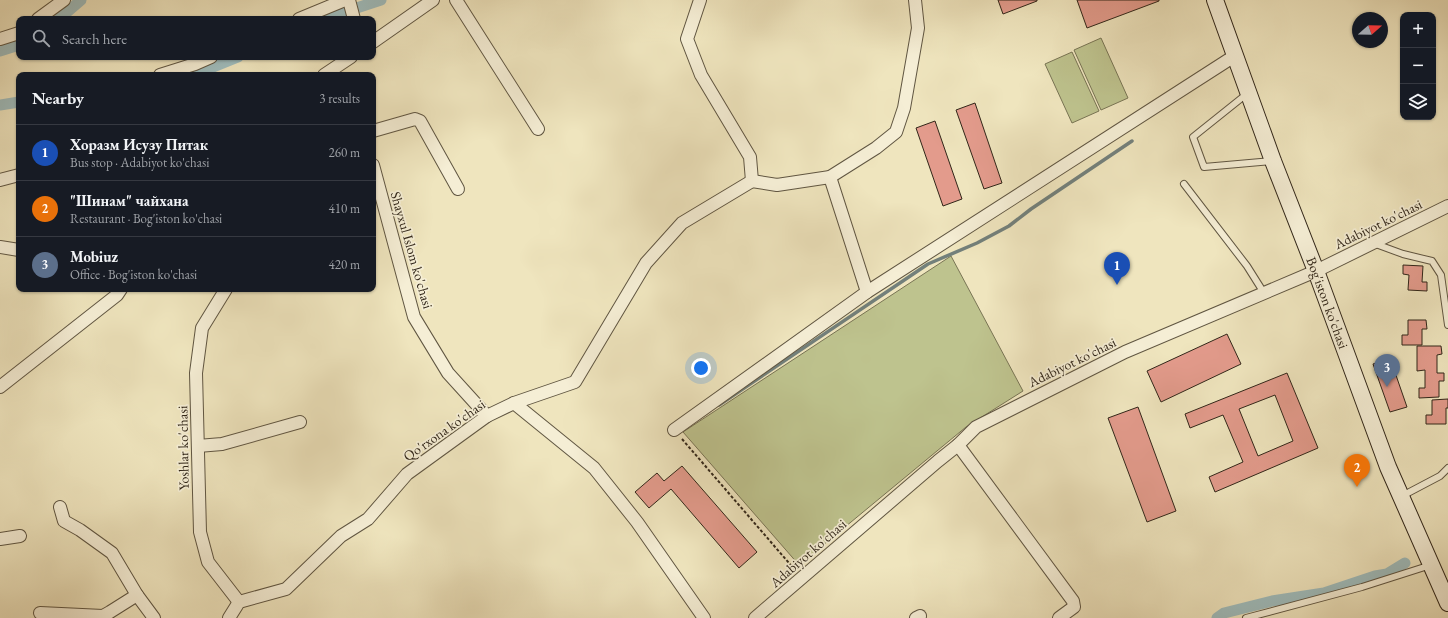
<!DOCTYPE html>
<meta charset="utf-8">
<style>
:root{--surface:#171b24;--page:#242831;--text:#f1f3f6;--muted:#9ea1a6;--line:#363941;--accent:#1a73e8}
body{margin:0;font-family:"EB Garamond",serif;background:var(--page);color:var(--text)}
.controls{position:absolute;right:12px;top:12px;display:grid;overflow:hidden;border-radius:8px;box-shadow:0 1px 3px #0004}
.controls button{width:36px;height:36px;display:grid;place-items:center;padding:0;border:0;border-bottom:1px solid var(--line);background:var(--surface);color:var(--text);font:20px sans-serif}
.compass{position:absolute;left:1352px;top:12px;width:36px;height:36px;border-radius:50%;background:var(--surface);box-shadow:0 1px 3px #0004;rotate:70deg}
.you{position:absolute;left:701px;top:368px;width:14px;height:14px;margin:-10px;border:3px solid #fff;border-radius:50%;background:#1a73e8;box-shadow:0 0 0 6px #1a73e833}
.badge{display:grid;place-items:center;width:26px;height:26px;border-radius:50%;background:var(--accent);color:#fff;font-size:13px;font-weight:700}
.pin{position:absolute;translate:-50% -33px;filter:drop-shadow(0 1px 2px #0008)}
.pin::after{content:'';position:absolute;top:21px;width:14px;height:12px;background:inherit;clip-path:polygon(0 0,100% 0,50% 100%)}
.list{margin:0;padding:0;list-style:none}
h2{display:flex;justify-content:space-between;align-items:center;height:52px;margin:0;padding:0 16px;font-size:17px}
h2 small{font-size:13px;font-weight:400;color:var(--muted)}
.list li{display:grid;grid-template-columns:26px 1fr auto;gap:12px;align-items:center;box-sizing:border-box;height:56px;padding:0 16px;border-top:1px solid var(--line)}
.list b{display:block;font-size:15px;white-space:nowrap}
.list p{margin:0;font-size:13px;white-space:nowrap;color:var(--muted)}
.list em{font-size:13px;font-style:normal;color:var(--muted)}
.icon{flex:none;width:22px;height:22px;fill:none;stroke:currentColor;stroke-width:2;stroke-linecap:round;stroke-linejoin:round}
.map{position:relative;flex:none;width:1448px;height:618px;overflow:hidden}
.search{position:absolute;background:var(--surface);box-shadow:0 1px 3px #0004;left:16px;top:16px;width:360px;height:44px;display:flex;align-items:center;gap:10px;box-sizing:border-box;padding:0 14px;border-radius:8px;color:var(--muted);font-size:15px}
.panel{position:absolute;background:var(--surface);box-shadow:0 1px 3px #0004;left:16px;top:72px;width:360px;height:220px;border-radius:8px}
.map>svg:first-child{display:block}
.green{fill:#bec38e;stroke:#787454}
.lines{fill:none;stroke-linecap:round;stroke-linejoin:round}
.stream{stroke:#73807b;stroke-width:3.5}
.canal{stroke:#9fbcbc;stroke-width:11}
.building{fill:#e39b8c;stroke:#312619;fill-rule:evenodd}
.service-casing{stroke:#605642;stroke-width:8}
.minor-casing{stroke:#605642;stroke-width:14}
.secondary-casing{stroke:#312619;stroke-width:18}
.path{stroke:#312619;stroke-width:2;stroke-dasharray:3 2;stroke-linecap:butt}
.service{stroke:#f5eed5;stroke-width:6}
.minor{stroke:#f5eed5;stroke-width:12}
.secondary{stroke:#f5eed5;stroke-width:16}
.labels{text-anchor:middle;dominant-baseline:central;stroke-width:3.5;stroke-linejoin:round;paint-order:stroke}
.street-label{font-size:14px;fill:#312619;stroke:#f5eed5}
</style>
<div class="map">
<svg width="1448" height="618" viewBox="0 0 1448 618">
<rect width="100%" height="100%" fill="#efe5be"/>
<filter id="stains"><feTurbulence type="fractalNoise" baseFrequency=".005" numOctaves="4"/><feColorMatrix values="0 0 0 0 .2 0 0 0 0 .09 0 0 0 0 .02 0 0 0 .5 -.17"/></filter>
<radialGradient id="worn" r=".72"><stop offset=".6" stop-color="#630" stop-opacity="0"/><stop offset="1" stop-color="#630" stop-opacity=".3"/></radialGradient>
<g class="green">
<path d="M1101,38L1128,98L1101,110L1074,50Z"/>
<path d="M1072,52L1099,111L1072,123L1045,64Z"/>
<path d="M951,256L1023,391L966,427L799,565L683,432Z"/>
</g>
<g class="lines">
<path class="stream" d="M719,405L928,264L977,243L1009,226L1031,209L1132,141"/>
<g class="canal">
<path d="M59,19L81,0"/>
<path d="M323,19L381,0"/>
<path d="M0,51L19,45"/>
<path d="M189,75L201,72L238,57"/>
<path d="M0,105L19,102"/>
<path d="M1217,618L1224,613L1272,601L1324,593L1375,576L1387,574L1405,563"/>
</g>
</g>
<g class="building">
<path d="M998,0H1037V1L1003,14Z"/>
<path d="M1077,0H1159V1L1087,28Z"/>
<path d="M975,103L1002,183L984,189L956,110Z"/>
<path d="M935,121L962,199L943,206L916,128Z"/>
<path d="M1403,265L1423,266L1422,282H1427V291L1408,290L1409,275L1403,274Z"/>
<path d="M1408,320H1426L1427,329H1422V345H1402V335H1408Z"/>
<path d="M1227,334L1241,364L1161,402L1147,371Z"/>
<path d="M1417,346H1441L1442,354L1437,355V373H1444V381H1439V397L1419,398V388H1425V370L1417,371Z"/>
<path d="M1390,358L1407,407L1390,412L1373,364Z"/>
<path d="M1287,373L1318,448L1215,492L1209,477L1243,462L1223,415L1190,428L1185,414ZM1275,395L1293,441L1258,456L1239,409Z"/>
<path d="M1448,399V408H1446V424H1426V415H1432V400Z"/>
<path d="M1138,407L1176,511L1147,522L1108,418Z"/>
<path d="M682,466L757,552L739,568L671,489L649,508L635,492L657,473L664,481Z"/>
</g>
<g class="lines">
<g class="service-casing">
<g id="service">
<path d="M1248,93L1193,137L1204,167L1272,161"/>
<path d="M1184,184L1247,266L1264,293"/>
<path d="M1373,243L1403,254L1432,261L1441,275L1448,325"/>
<path d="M1402,496L1440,476L1448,468"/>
<path d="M1246,618L1362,587L1431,565"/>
</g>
</g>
<g class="minor-casing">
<g id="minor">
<path d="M349,0L354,19"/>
<path d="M456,0L538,129"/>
<path d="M700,0L687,39L701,75L750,157L752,181"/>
<path d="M38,19L64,0"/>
<path d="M299,19L345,0"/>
<path d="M0,39L19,33"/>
<path d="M373,42L433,0"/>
<path d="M160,75L195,64L211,57"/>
<path d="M324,75L351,57"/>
<path d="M373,131L415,119L420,121L458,189"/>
<path d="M373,165L414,317L448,373L487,416"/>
<path d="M830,177L867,292"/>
<path d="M0,180L19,175"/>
<path d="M752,181L777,185L830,177L876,148L896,132L904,108L918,28L915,0"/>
<path d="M0,247L19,250"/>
<path d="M226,289L202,328L196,373L200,532L208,562L239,602"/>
<path d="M0,387L117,295L121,289"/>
<path d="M514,403L594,468L637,522L704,618"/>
<path d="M674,430L867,292L1236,55"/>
<path d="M958,445L1073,601L1074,607L1059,618"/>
<path d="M198,446L222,444L300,422"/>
<path d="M60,507L64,521L80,530L112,553L137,595L154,618"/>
<path d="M0,539L20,536"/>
<path d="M40,613L103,616L110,612L137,595"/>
<path d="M229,618L239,602L286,589L341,536L368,519L407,474L487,416L514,403L575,382L646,263L682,223L752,181"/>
<path d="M755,618L938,461L958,445L976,427L1125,352L1316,271L1448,206"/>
<path d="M916,618L920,616"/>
</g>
</g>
<g class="secondary-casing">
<g id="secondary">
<path id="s1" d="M1215,0L1273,161L1316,271L1388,467L1448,603"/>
</g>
</g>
<path class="path" d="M682,439L795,570"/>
<use href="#service" class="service"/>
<use href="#minor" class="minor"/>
<use href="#secondary" class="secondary"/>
</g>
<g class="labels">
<g class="street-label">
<text transform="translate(1378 224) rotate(-26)">Adabiyot ko'chasi</text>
<text transform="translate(412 250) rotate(74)">Shayxul Islom ko'chasi</text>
<text stroke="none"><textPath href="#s1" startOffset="323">Bog'iston ko'chasi</textPath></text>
<text transform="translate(1072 362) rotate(-26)">Adabiyot ko'chasi</text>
<text transform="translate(444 430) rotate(-35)">Qo'rxona ko'chasi</text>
<text transform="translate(183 448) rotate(-91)">Yoshlar ko'chasi</text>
<text transform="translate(808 553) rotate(-41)">Adabiyot ko'chasi</text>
</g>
</g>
<rect width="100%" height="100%" filter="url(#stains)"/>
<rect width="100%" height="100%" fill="url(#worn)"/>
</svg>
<div class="controls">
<button>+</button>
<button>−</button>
<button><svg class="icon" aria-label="layers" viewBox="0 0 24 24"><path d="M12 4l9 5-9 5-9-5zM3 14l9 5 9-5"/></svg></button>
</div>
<svg class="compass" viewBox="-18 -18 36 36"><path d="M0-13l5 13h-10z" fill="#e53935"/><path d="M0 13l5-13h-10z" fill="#9ea1a6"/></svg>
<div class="you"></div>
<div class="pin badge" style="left:1117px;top:285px;background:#1a4fb4">1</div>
<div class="pin badge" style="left:1357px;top:487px;background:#e8710a">2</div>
<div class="pin badge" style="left:1387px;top:387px;background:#5c6f8a">3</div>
<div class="search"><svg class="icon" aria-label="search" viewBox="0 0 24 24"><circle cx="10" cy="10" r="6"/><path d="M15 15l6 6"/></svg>Search here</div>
<section class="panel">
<h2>Nearby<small>3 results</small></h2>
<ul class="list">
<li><span class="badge" style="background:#1a4fb4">1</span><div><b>Хоразм Исузу Питак</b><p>Bus stop · Adabiyot ko'chasi</p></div><em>260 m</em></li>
<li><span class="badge" style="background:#e8710a">2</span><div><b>&quot;Шинам&quot; чайхана</b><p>Restaurant · Bog'iston ko'chasi</p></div><em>410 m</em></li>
<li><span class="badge" style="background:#5c6f8a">3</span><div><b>Mobiuz</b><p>Office · Bog'iston ko'chasi</p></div><em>420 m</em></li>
</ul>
</section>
</div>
